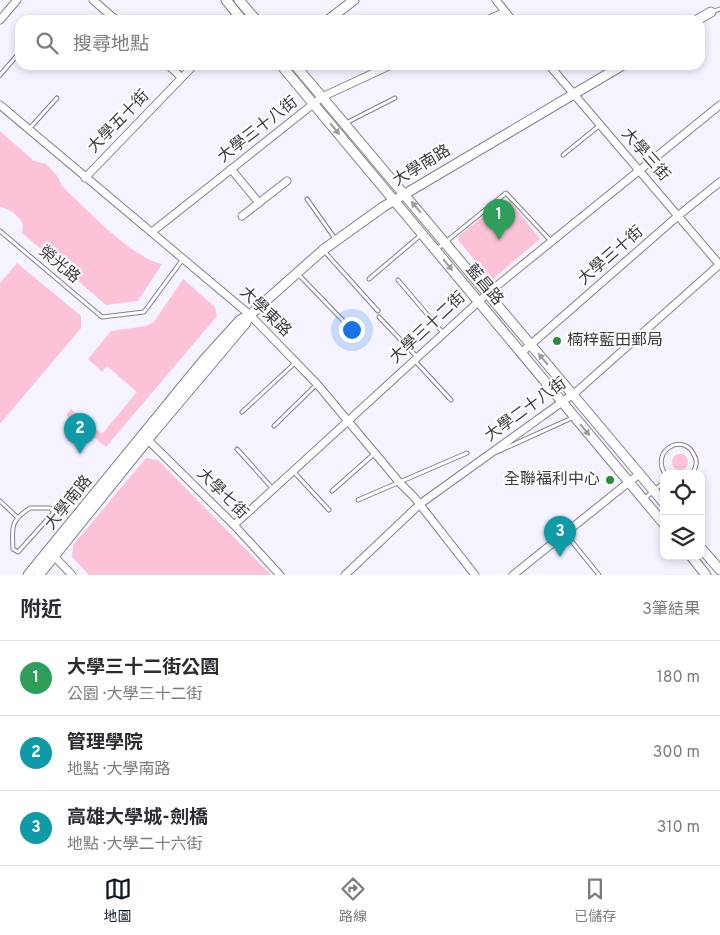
<!DOCTYPE html>
<html lang="zh-TW">
<meta charset="utf-8">
<style>
:root{--surface:#fff;--page:#f7f7f7;--text:#2b2b33;--muted:#7c7c81;--line:#e1e1e2;--accent:#111827}
body{margin:0;font-family:Overpass,"Noto Sans TC",sans-serif;background:var(--page);color:var(--text)}
.controls{position:absolute;right:15px;bottom:15px;display:grid;overflow:hidden;border-radius:10px;box-shadow:0 2px 8px #0003}
.controls button{width:45px;height:45px;display:grid;place-items:center;padding:0;border:0;border-bottom:1px solid var(--line);background:var(--surface);color:var(--text);font:25px sans-serif}
.you{position:absolute;left:351px;top:329px;width:18px;height:18px;margin:-12px;border:4px solid #fff;border-radius:50%;background:#1a73e8;box-shadow:0 0 0 8px #1a73e833}
.badge{display:grid;place-items:center;width:32px;height:32px;border-radius:50%;background:var(--accent);color:#fff;font-size:16px;font-weight:700}
.pin{position:absolute;translate:-50% -41px;filter:drop-shadow(0 1px 2px #0008)}
.pin::after{content:'';position:absolute;top:26px;width:18px;height:15px;background:inherit;clip-path:polygon(0 0,100% 0,50% 100%)}
.list{margin:0;padding:0;list-style:none}
h2{display:flex;justify-content:space-between;align-items:center;height:65px;margin:0;padding:0 20px;font-size:21px}
h2 small{font-size:16px;font-weight:400;color:var(--muted)}
.list li{display:grid;grid-template-columns:32px 1fr auto;gap:15px;align-items:center;box-sizing:border-box;height:75px;padding:0 20px;border-top:1px solid var(--line)}
.list b{display:block;font-size:19px;white-space:nowrap}
.list p{margin:0;font-size:16px;white-space:nowrap;color:var(--muted)}
.list em{font-size:16px;font-style:normal;color:var(--muted)}
.icon{flex:none;width:28px;height:28px;fill:none;stroke:currentColor;stroke-width:2;stroke-linecap:round;stroke-linejoin:round}
.map{position:relative;flex:none;width:720px;height:575px;overflow:hidden}
.search{position:absolute;background:var(--surface);box-shadow:0 2px 8px #0003;left:15px;right:15px;top:15px;height:55px;display:flex;align-items:center;gap:12px;box-sizing:border-box;padding:0 18px;border-radius:15px;color:var(--muted);font-size:19px}
.sheet{height:290px;background:var(--surface)}
nav{display:flex;justify-content:space-around;align-items:center;box-sizing:border-box;height:70px;border-top:1px solid var(--line);background:var(--surface);font-size:14px;color:var(--muted)}
nav a{display:grid;justify-items:center;gap:2px}
nav .on{color:var(--accent)}
.map>svg:first-child{display:block}
.green{fill:#fcc3d8}
.lines{fill:none;stroke-linecap:round;stroke-linejoin:round}
.service-casing{stroke:#84818f;stroke-width:5}
.minor-casing{stroke:#84818f;stroke-width:9}
.tertiary-casing{stroke:#84818f;stroke-width:11}
.service{stroke:#fff;stroke-width:3}
.minor{stroke:#fff;stroke-width:7}
.tertiary{stroke:#fff;stroke-width:9}
.oneway{fill:#9e9ca0}
.poi-dot{fill:#2c8b3e;stroke:#fff;stroke-width:2}
.labels{text-anchor:middle;dominant-baseline:central;stroke-width:4;stroke-linejoin:round;paint-order:stroke}
.street-label{font-size:16px;fill:#3c3a40;stroke:#fff}
.poi-label{font-size:16px;fill:#3c3a40;stroke:#fff;text-anchor:start}
</style>
<div class="map">
<svg width="720" height="575" viewBox="0 0 720 575">
<rect width="100%" height="100%" fill="#f5f3ff"/>
<g class="green">
<path d="M0,131L34,161L46,164L58,177L62,186C85,208 132,258 162,264L138,301L106,305L22,233C22,233 23,225 23,225C20,216 8,208 0,207Z"/>
<path d="M503,200L510,201L540,239L494,278H489L459,241V236Z"/>
<path d="M17,263L81,316V328L0,424V283Z"/>
<path d="M183,279L215,307L217,316L106,447L66,415L71,409L102,434L137,392L107,366L102,372L88,359L111,331L146,326L154,322Z"/>
<circle cx="680" cy="462" r="8"/>
<path d="M146,458L158,460L271,575H89L72,557L73,545Z"/>
</g>
<g class="lines">
<g class="service-casing">
<g id="service">
<path d="M711,12L720,9"/>
<path d="M0,75L20,52"/>
<path d="M346,123L395,98"/>
<path d="M29,129L57,98"/>
<path d="M563,155L600,125"/>
<path d="M307,199L336,240"/>
<path d="M0,231L102,317L144,312L183,259"/>
<path d="M437,249L506,193L551,241"/>
<path d="M324,251L378,311"/>
<path d="M297,273L357,335"/>
<path d="M369,279L422,234"/>
<path d="M398,280L443,333"/>
<path d="M379,317L417,357"/>
<path d="M415,361L451,400"/>
<path d="M242,412L295,363"/>
<path d="M274,426L316,385"/>
<path d="M237,449L273,489"/>
<path d="M497,452L574,417"/>
<path d="M293,471L329,510"/>
<path d="M665,474C650,450 684,432 694,455C698,461 696,468 692,474"/>
<path d="M332,491L374,454"/>
<path d="M644,499L664,482"/>
<path d="M358,500L467,453"/>
<path d="M0,501L17,517"/>
<path d="M30,508H50L54,512L18,552L13,549C12,527 10,521 30,508Z"/>
<path d="M565,533L599,575"/>
</g>
</g>
<g class="minor-casing">
<g id="minor">
<path d="M93,0L116,20"/>
<path d="M496,0L512,20"/>
<path d="M0,20L17,0"/>
<path d="M487,20L505,12"/>
<path d="M168,65L181,77"/>
<path d="M549,65L719,264"/>
<path d="M0,105L250,315L317,384L399,482L414,497L475,575"/>
<path d="M231,169L259,203"/>
<path d="M85,178L194,65"/>
<path d="M242,216L287,181"/>
<path d="M152,232L322,97L391,65"/>
<path d="M521,353L679,215L720,182"/>
<path d="M145,437L234,525L280,575"/>
<path d="M234,525L488,293L720,105"/>
<path d="M51,553L72,575"/>
<path d="M345,575L420,504L576,392L720,264"/>
<path d="M513,575L639,474"/>
</g>
</g>
<g class="tertiary-casing">
<g id="tertiary">
<path d="M226,0L242,20"/>
<path d="M239,0L256,20"/>
<path d="M328,20L354,0"/>
<path d="M697,20L711,12"/>
<path d="M281,65L664,524"/>
<path d="M295,65L664,503"/>
<path d="M701,548L720,570"/>
<path d="M691,556L706,575"/>
<path d="M28,575L202,362L240,320L250,315L261,305L323,250L383,207L623,65"/>
<path d="M39,575L154,432L245,324L250,315"/>
</g>
</g>
<use href="#service" class="service"/>
<use href="#minor" class="minor"/>
<use href="#tertiary" class="tertiary"/>
</g>
<defs><path id="oneway-solid" d="M-6-.8H1V-3.2L6.5 0L1 3.2V.8H-6Z" transform="scale(1.25)"/></defs>
<g class="oneway">
<use href="#oneway-solid" transform="translate(335 129) rotate(50)"/>
<use href="#oneway-solid" transform="translate(416 207) rotate(-130)"/>
<use href="#oneway-solid" transform="translate(448 265) rotate(50)"/>
<use href="#oneway-solid" transform="translate(543 359) rotate(-130)"/>
<use href="#oneway-solid" transform="translate(585 430) rotate(50)"/>
</g>
<g class="poi-dot">
<circle cx="557" cy="341" r="5"/>
<circle cx="610" cy="480" r="5"/>
</g>
<g class="labels">
<g class="street-label">
<text transform="translate(119 122) rotate(-46)">大學五十街</text>
<text transform="translate(258 130) rotate(-38)">大學三十八街</text>
<text transform="translate(645 155) rotate(49)">大學三街</text>
<text transform="translate(422 166) rotate(-31)">大學南路</text>
<text transform="translate(611 256) rotate(-41)">大學三十街</text>
<text transform="translate(59 265) rotate(40)">榮光路</text>
<text transform="translate(484 285) rotate(50)">藍昌路</text>
<text transform="translate(265 312) rotate(44)">大學東路</text>
<text transform="translate(428 328) rotate(-43)">大學三十二街</text>
<text transform="translate(526 410) rotate(-36)">大學二十八街</text>
<text transform="translate(222 494) rotate(45)">大學七街</text>
<text transform="translate(69 503) rotate(-51)">大學南路</text>
</g>
<g class="poi-label">
<text x="567" y="341">楠梓藍田郵局</text>
<text x="600" y="480" text-anchor="end">全聯福利中心</text>
</g>
</g>
</svg>
<div class="controls">
<button><svg class="icon" aria-label="locate" viewBox="0 0 24 24"><circle cx="12" cy="12" r="6"/><path d="M12 2v4M12 18v4M2 12h4M18 12h4"/></svg></button>
<button><svg class="icon" aria-label="layers" viewBox="0 0 24 24"><path d="M12 4l9 5-9 5-9-5zM3 14l9 5 9-5"/></svg></button>
</div>
<div class="you"></div>
<div class="pin badge" style="left:499px;top:240px;background:#2e9e5b">1</div>
<div class="pin badge" style="left:80px;top:454px;background:#0f9aa8">2</div>
<div class="pin badge" style="left:560px;top:557px;background:#0f9aa8">3</div>
<div class="search"><svg class="icon" aria-label="search" viewBox="0 0 24 24"><circle cx="10" cy="10" r="6"/><path d="M15 15l6 6"/></svg>搜尋地點</div>
</div>
<section class="sheet">
<h2>附近<small>3筆結果</small></h2>
<ul class="list">
<li><span class="badge" style="background:#2e9e5b">1</span><div><b>大學三十二街公園</b><p>公園 · 大學三十二街</p></div><em>180 m</em></li>
<li><span class="badge" style="background:#0f9aa8">2</span><div><b>管理學院</b><p>地點 · 大學南路</p></div><em>300 m</em></li>
<li><span class="badge" style="background:#0f9aa8">3</span><div><b>高雄大學城-劍橋</b><p>地點 · 大學二十六街</p></div><em>310 m</em></li>
</ul>
</section>
<nav>
<a class="on"><svg class="icon" aria-label="map" viewBox="0 0 24 24"><path d="M3 6l6-2 6 2 6-2v14l-6 2-6-2-6 2zM9 4v14M15 6v14"/></svg>地圖</a>
<a><svg class="icon" aria-label="directions" viewBox="0 0 24 24"><path d="M12 3l9 9-9 9-9-9zM9 14v-3h6M13 9l2 2-2 2"/></svg>路線</a>
<a><svg class="icon" aria-label="saved" viewBox="0 0 24 24"><path d="M7 4h10v16l-5-4-5 4z"/></svg>已儲存</a>
</nav>
